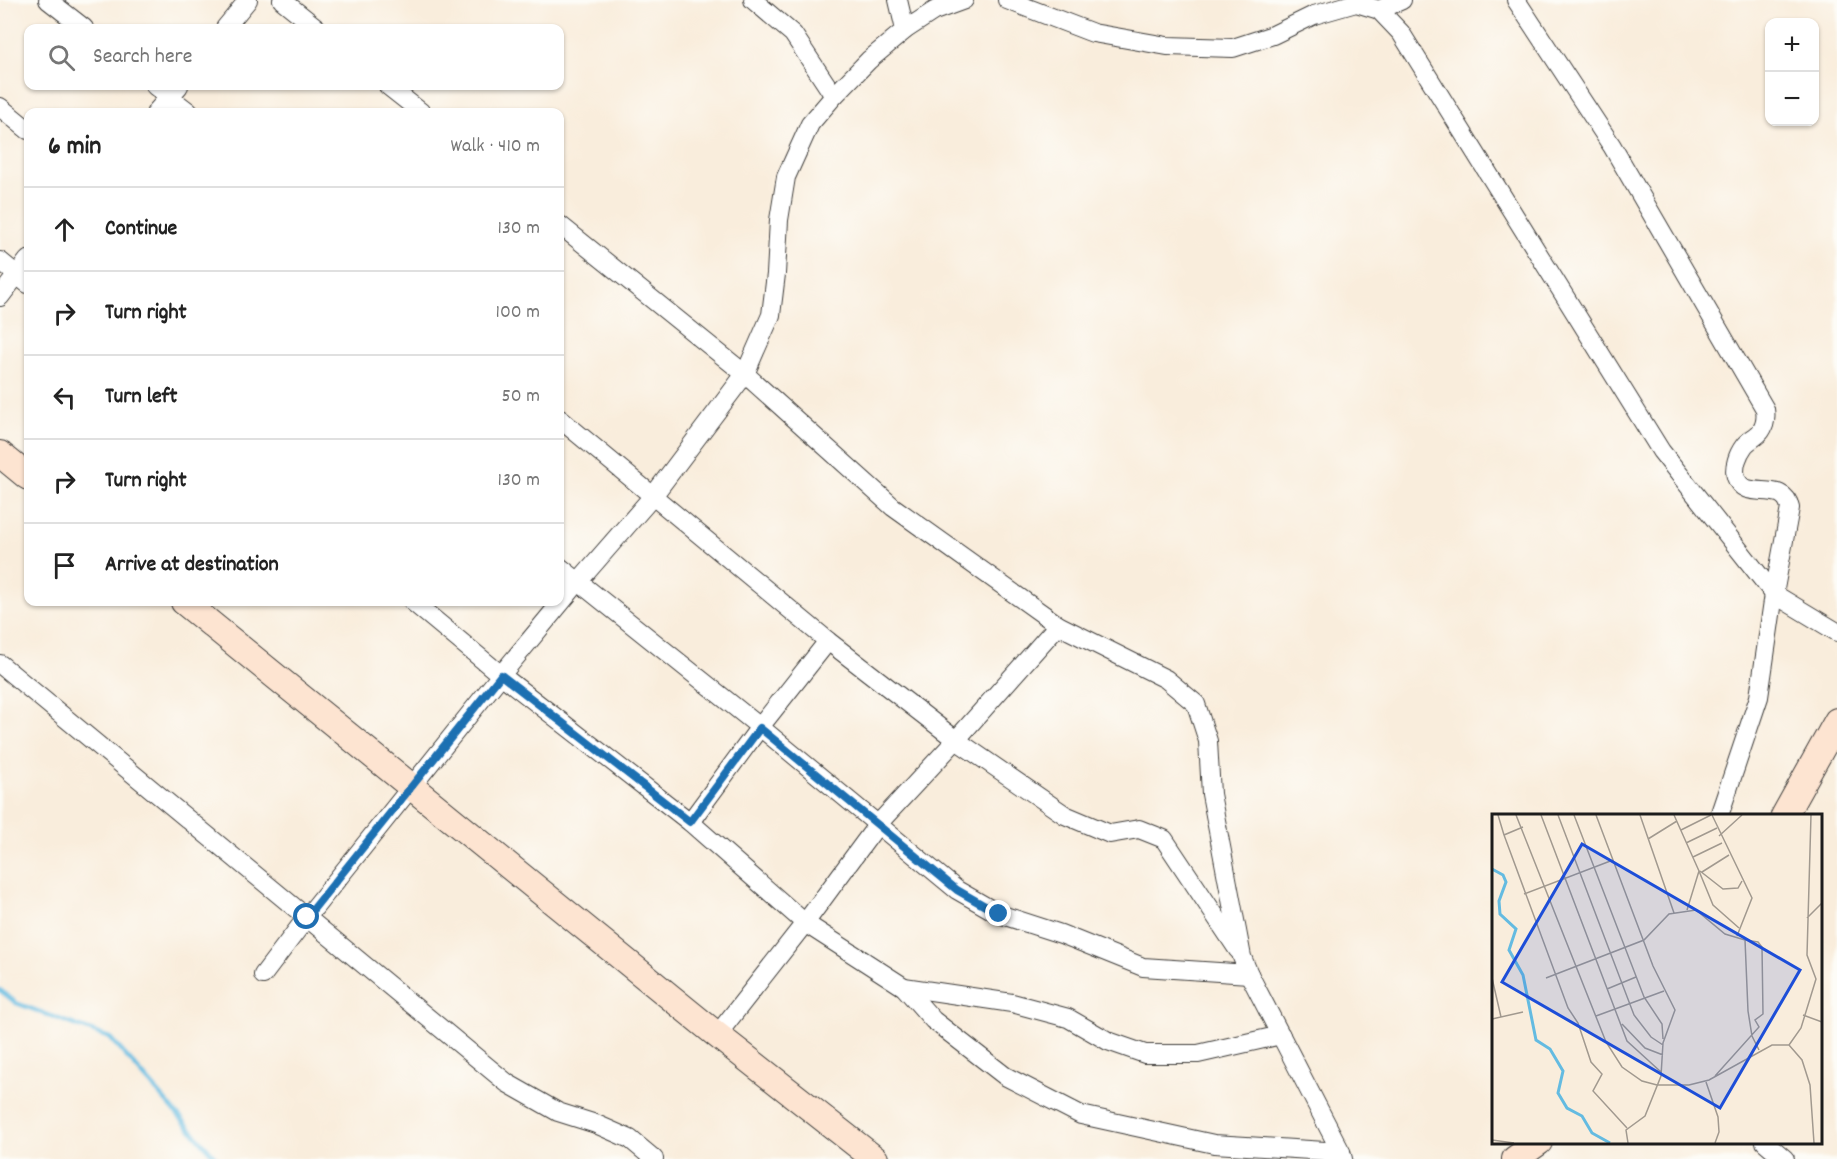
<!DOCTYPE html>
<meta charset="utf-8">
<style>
:root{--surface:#fff;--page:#f6f6f6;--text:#222;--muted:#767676;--line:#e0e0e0}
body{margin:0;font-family:Dekko,sans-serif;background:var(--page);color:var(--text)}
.controls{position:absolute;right:18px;top:18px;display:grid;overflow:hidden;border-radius:12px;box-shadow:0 2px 4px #0004}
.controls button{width:54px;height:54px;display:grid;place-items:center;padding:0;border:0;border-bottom:2px solid var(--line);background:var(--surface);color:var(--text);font:30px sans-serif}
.stop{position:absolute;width:18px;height:18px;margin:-14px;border:4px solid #1f6fb2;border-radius:50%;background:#fff}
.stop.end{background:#1f6fb2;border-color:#fff;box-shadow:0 2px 6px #0008}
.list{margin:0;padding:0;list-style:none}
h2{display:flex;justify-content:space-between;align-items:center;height:78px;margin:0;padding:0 24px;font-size:26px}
h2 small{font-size:20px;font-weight:400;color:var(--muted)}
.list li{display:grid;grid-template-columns:39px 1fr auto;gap:18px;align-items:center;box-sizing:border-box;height:84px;padding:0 24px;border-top:2px solid var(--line)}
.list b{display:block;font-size:22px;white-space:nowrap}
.list em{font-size:20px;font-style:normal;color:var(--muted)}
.icon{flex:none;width:33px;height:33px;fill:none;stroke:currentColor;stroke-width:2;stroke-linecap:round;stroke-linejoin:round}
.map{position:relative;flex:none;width:1837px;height:1159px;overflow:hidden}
.search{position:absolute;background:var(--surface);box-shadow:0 2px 4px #0004;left:24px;top:24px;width:540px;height:66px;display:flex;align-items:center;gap:15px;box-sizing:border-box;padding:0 21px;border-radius:12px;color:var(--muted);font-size:22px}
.panel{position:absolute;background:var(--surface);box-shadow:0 2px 4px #0004;left:24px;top:108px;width:540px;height:498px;border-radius:12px}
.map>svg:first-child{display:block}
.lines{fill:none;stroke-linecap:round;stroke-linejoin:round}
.stream{stroke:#64bbe1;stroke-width:4.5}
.street-casing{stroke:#3d3b39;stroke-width:20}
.secondary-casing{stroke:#3d3b39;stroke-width:28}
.street{stroke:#fff;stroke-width:18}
.secondary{stroke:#fde4d1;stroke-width:26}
.route{stroke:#1f6fb2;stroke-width:8}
.inset-river{fill:none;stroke:#64bbe1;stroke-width:3}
.inset-road{fill:none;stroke:#a1998f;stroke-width:1.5}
.view{fill:#1d4ed8;fill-opacity:0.15;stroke:#1d4ed8;stroke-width:3}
.inset-edge{fill:none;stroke:#1c1c1c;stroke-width:3}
</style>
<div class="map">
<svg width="1837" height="1159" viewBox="0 0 1837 1159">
<rect width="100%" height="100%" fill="#fdfcf7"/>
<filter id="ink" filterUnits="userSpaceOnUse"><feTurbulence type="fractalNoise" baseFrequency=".0167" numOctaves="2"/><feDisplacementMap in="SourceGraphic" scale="12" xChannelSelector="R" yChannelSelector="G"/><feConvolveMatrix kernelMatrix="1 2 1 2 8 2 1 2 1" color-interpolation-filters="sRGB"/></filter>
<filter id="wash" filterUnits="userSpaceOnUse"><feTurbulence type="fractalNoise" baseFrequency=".008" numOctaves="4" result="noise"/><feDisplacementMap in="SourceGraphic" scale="24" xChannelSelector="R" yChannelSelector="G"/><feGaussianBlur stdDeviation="1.35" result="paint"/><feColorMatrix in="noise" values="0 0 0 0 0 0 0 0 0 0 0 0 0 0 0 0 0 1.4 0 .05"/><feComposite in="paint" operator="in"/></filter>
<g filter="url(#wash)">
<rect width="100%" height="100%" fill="#f9eddc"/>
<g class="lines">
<path class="stream" d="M0,990L16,1003L110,1038L217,1159"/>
</g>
</g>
<g filter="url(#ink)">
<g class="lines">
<g class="street-casing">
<g id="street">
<path d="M48,0L84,28"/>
<path d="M282,0L317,28"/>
<path d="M753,0L793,34L834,96"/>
<path d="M898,0L905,30"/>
<path d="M1007,0L1093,33L1167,46L1233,48L1273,35L1314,15L1356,3L1379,10L1401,33L1661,451L1774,594L1837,632"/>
<path d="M1516,0L1612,146L1765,409C1766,416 1766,424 1761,431C1757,437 1748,440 1744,446C1738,454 1733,467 1736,477C1744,504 1784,477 1790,508L1774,594L1759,697L1719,816"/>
<path d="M1379,10L1402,0"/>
<path d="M225,28L248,0"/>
<path d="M155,86L189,112"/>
<path d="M388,86L421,112"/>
<path d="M0,107L28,130"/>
<path d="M156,112L179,86"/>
<path d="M560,225L745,374L893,507L1058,625L1166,679L1196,704L1208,741L1211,794L1242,957L1249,974L1341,1152L1343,1159"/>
<path d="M0,261L28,284"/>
<path d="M0,297L28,260"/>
<path d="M560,419L828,641L956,740L1065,815L1110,834L1139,829L1164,839L1238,950"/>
<path d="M560,567L760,727L957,890L999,914L1061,934L1143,967L1249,974"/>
<path d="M413,602L501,675L690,822L805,923L904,987L933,1020L1005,1076L1081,1115L1214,1144L1341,1152"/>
<path d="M0,664L507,1083L558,1112L596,1124L630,1139L654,1159"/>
<path d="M690,822L760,727L828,641"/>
<path d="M263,975L307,917L501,675L578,582L653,496L745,374L771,315L776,274L779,220L786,177L810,124L834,96L869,60L905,30L934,11L964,0"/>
<path d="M904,987L1012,1003L1068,1018L1108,1041L1145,1054H1198L1281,1035"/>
<path d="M717,1035L805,923L878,824L956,740L1058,625"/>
<path d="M1765,1142L1785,1159"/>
</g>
</g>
<g class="secondary-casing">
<g id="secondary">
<path d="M0,454L28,477"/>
<path d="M184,602L717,1035L875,1159"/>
<path d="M1784,816L1837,721"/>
<path d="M1515,1159L1539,1142"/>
</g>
</g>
<use href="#street" class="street"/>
<use href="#secondary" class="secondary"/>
</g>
</g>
<g class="lines" filter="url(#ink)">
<path class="route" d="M307,917L501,675L690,822L760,728L957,890L999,914"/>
</g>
<g transform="translate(1492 814)">
<rect width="330" height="330" fill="#f9eddc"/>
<path class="inset-river" d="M0,55L11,61L14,68L7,87L8,100L24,115L17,136L31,161L44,226L58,235L71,257L66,279L75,294L90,302L100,319L118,329"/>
<path class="inset-road" d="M6,1L12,21M24,1L114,228L130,253L150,267L165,271H197L217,266L280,231H297L310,246L318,271L322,329M49,1L135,227L169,258M66,1L142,201L159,223L171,231M82,1L152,183L170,210L171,225M104,1L161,152L183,196L171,229L169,262L153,302L134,316L136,329M148,1L182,99M182,1L207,57L195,96M220,1L260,84L245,122M31,13L12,21L76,194L86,209L99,248L110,260L101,277L135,314M189,16L219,1M227,22L250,1M156,25L185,7M194,29L225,14M201,43L230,29M207,57L221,91L247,114M208,57L231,75L246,74L250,67M210,58L237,41M32,80L121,46M315,104L330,89M0,164L9,203M54,164L152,126L177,100L204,96L233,120L253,126L256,197L260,222L267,236M115,175L144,163M311,201L330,208M104,202L172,177M0,205L31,198M130,210L153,234L171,241M297,231L309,214L324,165L315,141L319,1M223,262L267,213L263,206L271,200L270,133L266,128L253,126M214,268L226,303L227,318L223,329M0,326L22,329"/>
<path class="view" d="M90,30L308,156L228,294L10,168Z"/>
<rect width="330" height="330" class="inset-edge"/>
</g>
</svg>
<div class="controls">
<button>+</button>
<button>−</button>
</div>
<div class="stop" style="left:307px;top:917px"></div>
<div class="stop end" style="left:999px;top:914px"></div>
<div class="search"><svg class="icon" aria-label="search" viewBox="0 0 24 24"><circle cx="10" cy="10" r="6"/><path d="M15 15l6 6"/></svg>Search here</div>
<section class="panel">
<h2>6 min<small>Walk · 410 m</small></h2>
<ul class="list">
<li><svg class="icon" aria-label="ahead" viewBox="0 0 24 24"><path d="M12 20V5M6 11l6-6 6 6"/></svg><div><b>Continue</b></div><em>130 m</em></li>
<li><svg class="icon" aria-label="right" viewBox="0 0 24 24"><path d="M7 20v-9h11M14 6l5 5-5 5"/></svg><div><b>Turn right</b></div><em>100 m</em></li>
<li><svg class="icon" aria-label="left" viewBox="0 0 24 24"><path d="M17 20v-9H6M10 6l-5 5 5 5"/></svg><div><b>Turn left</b></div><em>50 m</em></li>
<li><svg class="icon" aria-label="right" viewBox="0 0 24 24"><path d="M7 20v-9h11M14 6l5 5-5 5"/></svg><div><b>Turn right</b></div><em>130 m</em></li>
<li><svg class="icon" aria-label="arrive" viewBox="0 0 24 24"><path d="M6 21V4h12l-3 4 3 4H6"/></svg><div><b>Arrive at destination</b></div></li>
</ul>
</section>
</div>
